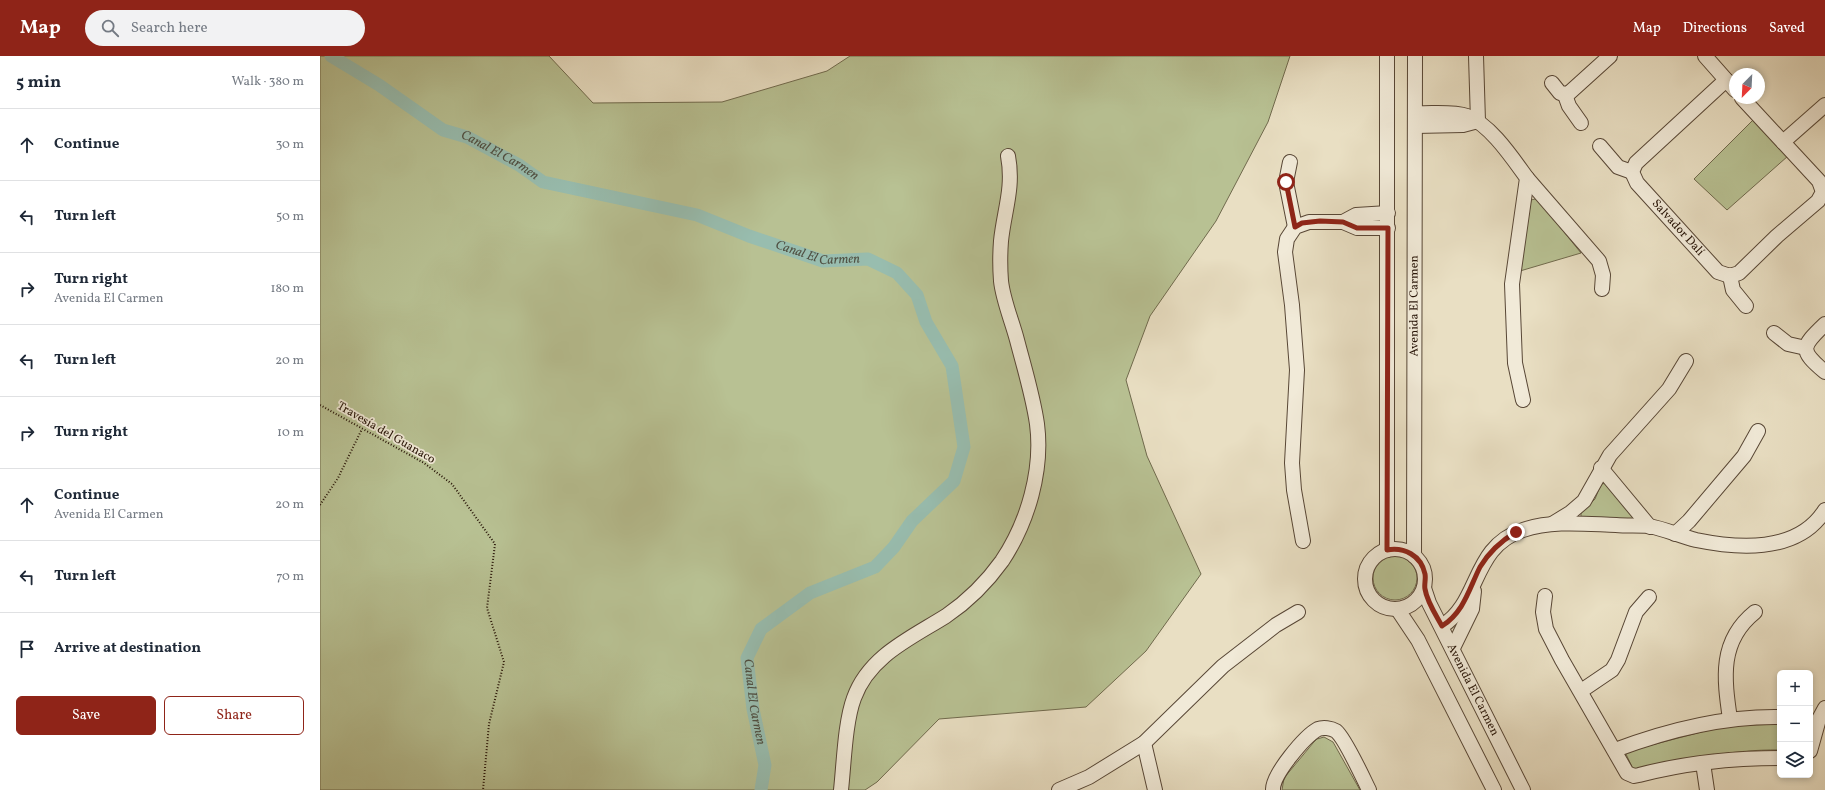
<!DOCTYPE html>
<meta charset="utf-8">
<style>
:root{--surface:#fff;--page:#f2f2f3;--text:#1f2937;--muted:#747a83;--line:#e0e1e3;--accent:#8f2418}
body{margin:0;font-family:Vollkorn,serif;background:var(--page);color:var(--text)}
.controls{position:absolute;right:12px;bottom:12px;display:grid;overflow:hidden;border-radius:6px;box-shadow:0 2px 6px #0003}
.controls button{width:36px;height:36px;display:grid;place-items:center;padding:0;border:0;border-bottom:1px solid var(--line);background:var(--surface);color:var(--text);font:20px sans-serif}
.compass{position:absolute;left:1409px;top:12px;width:36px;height:36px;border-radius:50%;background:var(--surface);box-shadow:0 2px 6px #0003;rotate:204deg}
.stop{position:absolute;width:12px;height:12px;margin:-9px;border:3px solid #8f2418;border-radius:50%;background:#fff}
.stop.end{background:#8f2418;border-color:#fff;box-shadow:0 1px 4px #0008}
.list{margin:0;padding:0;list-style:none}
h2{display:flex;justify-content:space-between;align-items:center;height:52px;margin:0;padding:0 16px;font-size:17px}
h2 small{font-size:13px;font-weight:400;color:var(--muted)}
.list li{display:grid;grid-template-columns:26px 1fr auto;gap:12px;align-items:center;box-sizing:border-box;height:72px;padding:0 16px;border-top:1px solid var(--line)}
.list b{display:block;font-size:15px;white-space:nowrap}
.list p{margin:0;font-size:13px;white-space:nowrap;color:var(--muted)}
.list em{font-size:13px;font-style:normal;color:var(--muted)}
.actions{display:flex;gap:8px;padding:12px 16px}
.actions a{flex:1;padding:9px 0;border:1px solid var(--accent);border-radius:6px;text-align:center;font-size:14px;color:var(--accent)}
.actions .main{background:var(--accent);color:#fff}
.icon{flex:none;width:22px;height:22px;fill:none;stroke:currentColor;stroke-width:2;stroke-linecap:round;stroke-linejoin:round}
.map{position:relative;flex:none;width:1505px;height:734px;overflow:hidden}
header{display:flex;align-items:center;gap:24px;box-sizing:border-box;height:56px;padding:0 20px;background:var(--accent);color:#fff}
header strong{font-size:19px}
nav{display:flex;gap:22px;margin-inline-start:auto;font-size:14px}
.search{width:280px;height:36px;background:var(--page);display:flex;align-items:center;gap:10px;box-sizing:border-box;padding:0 14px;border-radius:22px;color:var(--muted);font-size:15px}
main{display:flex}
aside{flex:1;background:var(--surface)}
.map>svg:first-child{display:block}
.green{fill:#b8c193;stroke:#706a4d}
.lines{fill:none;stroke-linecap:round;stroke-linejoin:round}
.canal{stroke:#98bdaf;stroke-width:13}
.street-casing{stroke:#584736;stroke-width:16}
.path{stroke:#271407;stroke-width:2;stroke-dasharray:1 2;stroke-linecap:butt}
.street{stroke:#f1ead8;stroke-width:14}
.route{stroke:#8f2418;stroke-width:5}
.labels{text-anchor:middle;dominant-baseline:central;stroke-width:3.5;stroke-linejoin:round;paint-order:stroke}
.street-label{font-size:12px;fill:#271407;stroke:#f1ead8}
.water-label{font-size:13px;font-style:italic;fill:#4f4f42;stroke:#f1ead8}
</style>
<header>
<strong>Map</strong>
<div class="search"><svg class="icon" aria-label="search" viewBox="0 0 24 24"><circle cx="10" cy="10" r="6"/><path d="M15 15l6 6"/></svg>Search here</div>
<nav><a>Map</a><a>Directions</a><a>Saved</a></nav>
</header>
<main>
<aside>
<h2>5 min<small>Walk · 380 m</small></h2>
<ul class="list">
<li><svg class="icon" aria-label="ahead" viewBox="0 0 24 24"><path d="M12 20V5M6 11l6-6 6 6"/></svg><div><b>Continue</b></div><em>30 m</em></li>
<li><svg class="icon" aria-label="left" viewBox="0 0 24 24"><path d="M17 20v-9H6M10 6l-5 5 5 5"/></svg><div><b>Turn left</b></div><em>50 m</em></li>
<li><svg class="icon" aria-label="right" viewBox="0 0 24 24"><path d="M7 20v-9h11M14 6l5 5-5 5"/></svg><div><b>Turn right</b><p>Avenida El Carmen</p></div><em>180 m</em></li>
<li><svg class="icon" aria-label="left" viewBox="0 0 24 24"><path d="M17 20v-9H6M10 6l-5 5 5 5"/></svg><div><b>Turn left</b></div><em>20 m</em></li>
<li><svg class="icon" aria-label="right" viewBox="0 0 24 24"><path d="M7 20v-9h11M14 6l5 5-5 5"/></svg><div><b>Turn right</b></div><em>10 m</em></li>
<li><svg class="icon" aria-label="ahead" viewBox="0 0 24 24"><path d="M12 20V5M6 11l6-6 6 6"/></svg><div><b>Continue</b><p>Avenida El Carmen</p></div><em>20 m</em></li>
<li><svg class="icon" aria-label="left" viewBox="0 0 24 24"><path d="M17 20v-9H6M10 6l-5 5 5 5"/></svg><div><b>Turn left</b></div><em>70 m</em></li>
<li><svg class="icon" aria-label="arrive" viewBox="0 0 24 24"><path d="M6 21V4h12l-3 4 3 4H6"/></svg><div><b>Arrive at destination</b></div></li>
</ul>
<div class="actions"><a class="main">Save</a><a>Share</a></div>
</aside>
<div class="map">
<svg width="1505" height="734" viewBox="0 0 1505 734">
<rect width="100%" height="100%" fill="#e9dfc3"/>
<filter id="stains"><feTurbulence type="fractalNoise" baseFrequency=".005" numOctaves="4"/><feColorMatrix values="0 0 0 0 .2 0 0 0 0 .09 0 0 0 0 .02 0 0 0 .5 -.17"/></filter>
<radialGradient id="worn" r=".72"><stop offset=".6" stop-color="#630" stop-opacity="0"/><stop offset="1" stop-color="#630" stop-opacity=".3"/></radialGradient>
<g class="green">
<path d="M0,0H229L273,47L402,46L507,15L530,0H970L948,66L896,165L830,260L806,324L827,400L881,518L826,595L766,651L619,663L557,726L545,734H0Z"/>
<path d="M1433,64L1468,100L1407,154L1374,123Z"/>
<path d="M1215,143L1219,145L1261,197L1200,215L1211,144Z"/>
<path d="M1287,427L1319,464L1261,462V457L1275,443L1281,428Z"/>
<circle cx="1075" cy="522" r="22"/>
<path d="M1460,668V694C1410,693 1362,705 1314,715L1305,696L1404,670Z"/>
<path d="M1004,681L1013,686L1040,734H962L964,722L993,687L997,683Z"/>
</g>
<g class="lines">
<path class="canal" id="s1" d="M11,0L59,29L123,74L147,81L199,109L223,126L377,159L429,180L503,205L548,203L577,217L597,239L606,266L632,310L644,391L634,425L592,465L574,491L555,511L490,537L441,573L427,602L433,653L445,709L441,734"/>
<g class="street-casing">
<g id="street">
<path d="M1156,0L1158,65"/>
<path d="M1385,0L1415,34"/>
<path id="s2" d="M1406,24L1316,107L1312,116L1317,127L1398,216L1410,220L1419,217L1457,180L1498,145L1503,136L1499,125L1422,42"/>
<path d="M1232,27L1240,37L1248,38L1290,0"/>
<path d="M1245,39L1249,50L1261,67"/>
<path d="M1095,57C1111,58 1132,55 1147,60C1170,68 1193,103 1207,122L1192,228L1195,307L1203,344"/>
<path d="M1095,70L1143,69L1158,65"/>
<path d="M1463,86L1505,49"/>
<path d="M1280,90L1298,111L1312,116"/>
<path d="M970,106L966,126L975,171"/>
<path d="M1207,122L1279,205L1283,219L1282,233"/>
<path d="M1023,166L1036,159L1068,157"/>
<path d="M1410,220L1413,234L1426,250"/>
<path d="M1505,268C1481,291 1479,294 1505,316"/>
<path d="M1454,277L1468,288L1486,292"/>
<path d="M1281,412L1330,471"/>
<path d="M1232,468L1250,457L1264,445L1290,399L1349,333L1366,305"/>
<path d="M1355,478L1369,465L1424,400L1438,375"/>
<path d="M983,485L974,434L972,407L977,314L972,249L965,196L967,183L975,171L989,166H1023L1037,172H1068"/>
<circle cx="1075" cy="523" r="30"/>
<path d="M1067,494V0"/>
<path id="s3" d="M1094,500L1095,0"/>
<path id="s4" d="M1104,532L1109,547L1203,734"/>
<path d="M1225,540L1223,556L1226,573L1242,604L1307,717L1314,720L1319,719C1365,707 1413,702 1460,702"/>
<path d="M1078,554L1098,584L1174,734"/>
<path d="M1122,570C1161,546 1151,491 1203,474C1232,464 1266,468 1296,469C1307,470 1318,469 1329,470C1345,473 1360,480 1376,484C1420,493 1478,497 1505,454"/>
<path d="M1133,592L1152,553L1154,535"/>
<path d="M1261,635L1292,614L1298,604L1316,556L1329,541"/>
<path d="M1410,663C1404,622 1399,585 1435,556"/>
<path d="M824,687L835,734"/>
<path d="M1295,694C1348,674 1403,660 1460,661"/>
<path d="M1490,695L1499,663L1505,652"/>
<path d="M1383,707L1387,734"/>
<path d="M521,734C524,707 525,666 534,642C549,600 591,582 626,560C648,545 667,526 682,505C708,466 723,414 717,368C713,340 704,311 697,284C692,265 683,244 681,225C680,212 680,198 681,185C684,155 694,132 688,100"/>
<path d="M739,734L769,721L824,687L903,610L956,569L978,556"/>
<path d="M953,734C952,719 985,680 998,673C1003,671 1011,672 1016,675C1025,682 1043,722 1049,734"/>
</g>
</g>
<g class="path">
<path d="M0,349L104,407L132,428L175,488L167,552L184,606L169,668L163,734"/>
<path d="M0,449L18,422L42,373"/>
</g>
<use href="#street" class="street"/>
</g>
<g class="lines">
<path class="route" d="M966,126L975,171L982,167L1000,165L1023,166L1037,172H1068L1067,494C1084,491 1101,499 1105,518C1106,523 1104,529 1105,533C1107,546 1116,559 1122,570C1144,556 1149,533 1160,511C1169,496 1181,485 1196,476"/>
</g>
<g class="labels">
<g class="street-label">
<text stroke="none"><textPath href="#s2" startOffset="205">Salvador Dalí</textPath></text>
<text stroke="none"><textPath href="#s3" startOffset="250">Avenida El Carmen</textPath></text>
<text transform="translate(66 377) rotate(30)">Travesía del Guanaco</text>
<text stroke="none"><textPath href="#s4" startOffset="113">Avenida El Carmen</textPath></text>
</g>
<g class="water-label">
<text stroke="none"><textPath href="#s1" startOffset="197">Canal El Carmen</textPath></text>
<text stroke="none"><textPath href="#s1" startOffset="533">Canal El Carmen</textPath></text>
<text stroke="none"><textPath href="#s1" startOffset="1168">Canal El Carmen</textPath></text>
</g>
</g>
<rect width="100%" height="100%" filter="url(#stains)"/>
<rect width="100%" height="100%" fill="url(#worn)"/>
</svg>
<div class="controls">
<button>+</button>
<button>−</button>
<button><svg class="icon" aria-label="layers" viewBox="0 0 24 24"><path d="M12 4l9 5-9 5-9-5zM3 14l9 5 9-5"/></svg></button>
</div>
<svg class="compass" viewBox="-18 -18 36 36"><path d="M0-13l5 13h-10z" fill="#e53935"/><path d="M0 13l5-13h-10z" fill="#747a83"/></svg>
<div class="stop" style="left:966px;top:126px"></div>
<div class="stop end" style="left:1196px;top:476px"></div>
</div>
</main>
